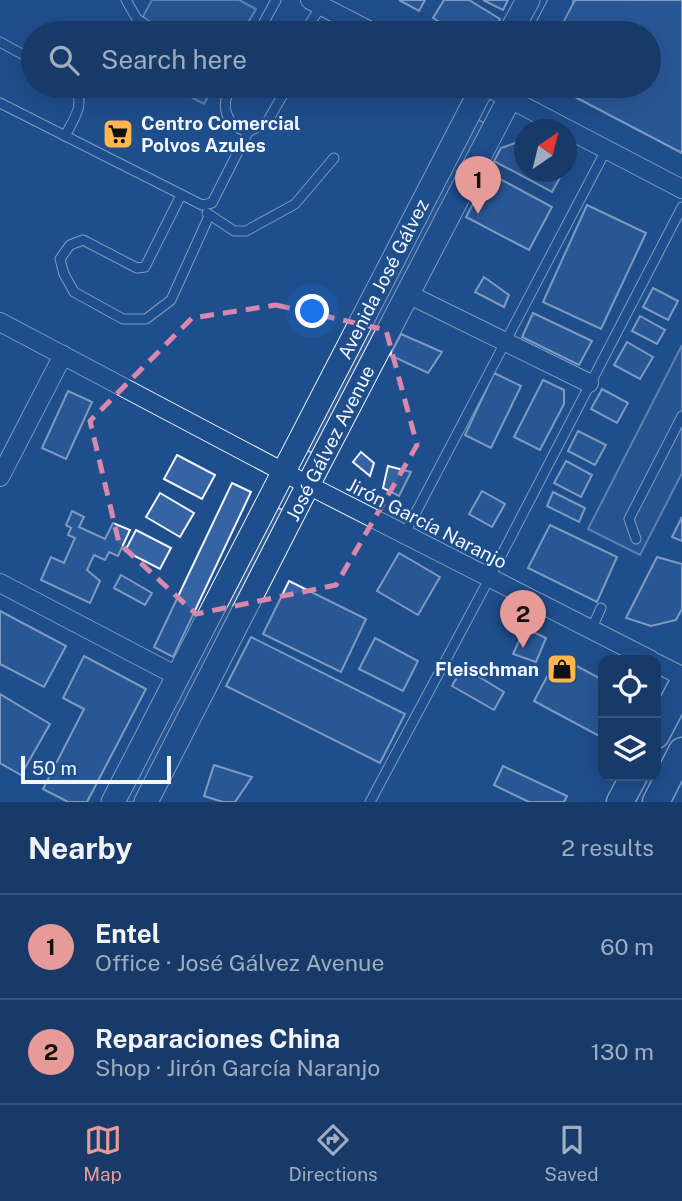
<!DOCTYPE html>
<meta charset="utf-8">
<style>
:root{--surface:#173a69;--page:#20416f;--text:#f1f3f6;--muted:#9eadc0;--line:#36547d;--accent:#e69b98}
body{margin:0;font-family:"Public Sans",sans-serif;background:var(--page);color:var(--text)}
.controls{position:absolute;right:21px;bottom:21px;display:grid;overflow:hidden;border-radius:14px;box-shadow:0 7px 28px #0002}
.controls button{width:63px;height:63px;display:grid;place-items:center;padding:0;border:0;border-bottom:2px solid var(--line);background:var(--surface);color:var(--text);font:35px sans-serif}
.compass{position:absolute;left:514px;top:119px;width:63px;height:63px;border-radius:50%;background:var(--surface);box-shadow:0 7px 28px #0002;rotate:35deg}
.scale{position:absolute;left:21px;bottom:18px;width:150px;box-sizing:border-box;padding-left:7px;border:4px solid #f2f6ff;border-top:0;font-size:19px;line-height:24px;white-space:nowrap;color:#f2f6ff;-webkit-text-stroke:5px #1f4e8c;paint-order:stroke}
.you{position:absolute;left:313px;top:312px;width:24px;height:24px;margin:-18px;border:5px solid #fff;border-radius:50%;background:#1a73e8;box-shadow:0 0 0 10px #1a73e833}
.badge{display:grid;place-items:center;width:46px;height:46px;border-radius:50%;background:var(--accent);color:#111;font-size:23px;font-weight:700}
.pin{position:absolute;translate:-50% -58px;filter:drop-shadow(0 2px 4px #0008)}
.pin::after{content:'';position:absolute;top:37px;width:24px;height:21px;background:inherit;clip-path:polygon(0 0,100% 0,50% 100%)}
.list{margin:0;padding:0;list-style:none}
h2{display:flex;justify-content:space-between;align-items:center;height:91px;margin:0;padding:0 28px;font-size:30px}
h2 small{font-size:23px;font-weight:400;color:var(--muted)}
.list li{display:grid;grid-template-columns:46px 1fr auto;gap:21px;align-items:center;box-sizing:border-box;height:105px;padding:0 28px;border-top:2px solid var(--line)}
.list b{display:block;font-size:26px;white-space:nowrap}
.list p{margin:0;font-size:23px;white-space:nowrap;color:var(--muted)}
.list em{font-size:23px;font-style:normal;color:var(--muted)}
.icon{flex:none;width:38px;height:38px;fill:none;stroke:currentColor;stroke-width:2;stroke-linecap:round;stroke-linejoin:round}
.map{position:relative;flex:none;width:682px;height:802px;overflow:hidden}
.search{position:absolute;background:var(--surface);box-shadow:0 7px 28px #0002;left:21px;right:21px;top:21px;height:77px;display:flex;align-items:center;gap:18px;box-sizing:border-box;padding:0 24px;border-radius:38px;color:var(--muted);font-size:26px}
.sheet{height:301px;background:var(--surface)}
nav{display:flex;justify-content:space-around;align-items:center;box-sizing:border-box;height:98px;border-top:2px solid var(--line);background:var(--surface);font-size:19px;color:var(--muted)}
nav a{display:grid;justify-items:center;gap:4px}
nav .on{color:var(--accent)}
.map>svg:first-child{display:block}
.built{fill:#305b95;stroke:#a8bbd7;stroke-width:2}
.building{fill:#3563a3;stroke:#f2f6ff;stroke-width:2}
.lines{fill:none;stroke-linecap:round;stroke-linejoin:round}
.service-casing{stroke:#f2f6ff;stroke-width:11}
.minor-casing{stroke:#f2f6ff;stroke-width:20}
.tertiary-casing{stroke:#f2f6ff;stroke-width:25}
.secondary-casing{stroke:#f2f6ff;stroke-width:29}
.service{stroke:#1f4e8c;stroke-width:9}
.minor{stroke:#1f4e8c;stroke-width:18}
.tertiary{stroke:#1f4e8c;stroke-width:23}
.secondary{stroke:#1f4e8c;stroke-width:26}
.marked{fill:none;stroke:#da87ad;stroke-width:5;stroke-dasharray:14 9;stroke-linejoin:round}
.labels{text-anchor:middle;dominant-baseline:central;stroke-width:5;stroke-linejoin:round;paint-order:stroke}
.poi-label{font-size:19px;font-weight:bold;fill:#f2f6ff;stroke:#1f4e8c;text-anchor:start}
.street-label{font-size:19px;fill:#f2f6ff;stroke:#1f4e8c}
</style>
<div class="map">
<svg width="682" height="802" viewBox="0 0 682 802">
<rect width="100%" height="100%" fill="#1f4e8c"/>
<g class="built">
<path d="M152,0H239L256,9L242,33H134Z"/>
<path d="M170,86H214L204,104Z"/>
<path d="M477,119L486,124L315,454L306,450Z"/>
<path d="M682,345V473L640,555L588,529Z"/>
<path d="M276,507L285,511L135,802H123Z"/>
</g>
<g class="building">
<path d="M399,0H425L419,11Z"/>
<path d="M444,0H469L500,19L492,33H458L433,18Z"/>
<path d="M483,0H508L503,10Z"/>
<path d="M575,0H682V153L554,86H649V33H557Z"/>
<path d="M524,140V172H563L552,192L494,161L501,148Z"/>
<path d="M489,173L552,207L529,250L466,217Z"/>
<path d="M587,205L646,233L601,329L543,302Z"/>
<path d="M484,277L509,295L504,307L475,292Z"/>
<path d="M653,288L678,301L668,320L643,307Z"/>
<path d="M533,313L592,341L579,365L522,337Z"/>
<path d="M640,316L665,330L657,344L632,331Z"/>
<path d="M401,334L442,352L428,373L390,355Z"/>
<path d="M627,342L653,357L640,379L614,365Z"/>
<path d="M494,373L521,386L491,448L465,435Z"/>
<path d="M543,380L564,390V404L540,450L514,437Z"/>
<path d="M602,389L628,403L617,423L591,409Z"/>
<path d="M68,391L92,402L66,459L42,448Z"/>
<path d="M578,431L606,445L595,465L568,451Z"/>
<path d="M361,452L374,463L370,476L353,462Z"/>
<path d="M177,455L215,475L202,499L164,479Z"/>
<path d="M566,461L592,475L581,497L554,483Z"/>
<path d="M388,466L411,472L399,496L383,488Z"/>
<path d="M232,483L251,492L173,657L154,647Z"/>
<path d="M482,491L505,504L492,527L469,514Z"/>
<path d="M553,492L585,508L579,522L547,506Z"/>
<path d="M160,493L194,513L180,537L146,517Z"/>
<path d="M72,511L84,517L79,527L105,539L113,523L130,530L118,556L109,552L105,560L94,555L87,570L100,581L90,603L41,580L51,557L64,563L75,538L68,535L71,528L66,525Z"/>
<path d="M682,517V541L672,537Z"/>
<path d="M550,525L617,557L597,602L528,568Z"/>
<path d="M136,530L171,548L160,569L125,551Z"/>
<path d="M399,553L440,577L418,615L377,591Z"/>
<path d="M657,557L682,564V609L676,620L651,626L626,618Z"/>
<path d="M121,575L152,593L145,605L114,588Z"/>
<path d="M289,581L366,619L341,672L263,634Z"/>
<path d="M0,611L66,646L44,687L0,664Z"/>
<path d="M525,628L546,638L536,662L513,654Z"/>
<path d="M251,637L405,714L380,763L226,686Z"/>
<path d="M375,638L418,661L403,691L359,669Z"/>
<path d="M84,656L146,689L87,802H68L43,789L84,709L63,698Z"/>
<path d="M558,656L603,680V738L534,701Z"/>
<path d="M463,667L504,692L494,710L452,686Z"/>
<path d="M0,694L50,724L21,775L0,763Z"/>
<path d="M214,765L252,777L235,802H223L204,796Z"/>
<path d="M503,766L567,796L564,802H529L494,785Z"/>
</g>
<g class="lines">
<g class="service-casing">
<g id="service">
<path d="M126,0L137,19L159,33"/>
<path d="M258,33L276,0"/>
<path d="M304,33L321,6"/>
<path d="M0,42L33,60"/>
<path d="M0,103L202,205L212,203L248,132C225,125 220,106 231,86"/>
<path d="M248,132L267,122L288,86"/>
<path d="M65,136C74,118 86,105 74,86"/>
<path d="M181,195L145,267L137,268L83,240L70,245L60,259L64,274L74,292L123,319H146L171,300L209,216"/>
<path d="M207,213L234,231H246L295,204L334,158"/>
<path d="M404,535L606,150"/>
<path d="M636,539L629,519L682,416"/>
<path d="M591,630L601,608"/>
<path d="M370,802L489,579L682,207"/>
</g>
</g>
<g class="minor-casing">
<g id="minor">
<path d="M310,0L374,33"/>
<path d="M485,86L682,189"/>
<path d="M408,294L589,383"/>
<path d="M0,322L308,485L651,660"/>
<path d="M0,477L63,355"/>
<path d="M0,583L177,676"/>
<path d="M656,663L682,676"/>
</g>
</g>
<g class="tertiary-casing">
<g id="tertiary">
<path d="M510,33L528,0"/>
<path d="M544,33L561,0"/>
<path d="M113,802L483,86"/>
<path d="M146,802L308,485L516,86"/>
</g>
</g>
<g class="secondary-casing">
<g id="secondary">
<path d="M656,735L682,685"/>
<path d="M620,802L634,776"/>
<path d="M656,802L682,751"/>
</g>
</g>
<use href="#service" class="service"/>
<use href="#minor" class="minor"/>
<use href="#tertiary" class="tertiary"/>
<use href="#secondary" class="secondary"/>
</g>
<path d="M0 0H682V802H0ZM276,305L386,330L417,445L336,585L196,614L119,543L90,421L192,318Z" fill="#1f4e8c" fill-opacity=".55" fill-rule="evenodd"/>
<path class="marked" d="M276,305L386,330L417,445L336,585L196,614L119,543L90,421L192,318Z"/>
<defs>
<g id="supermarket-square" transform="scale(1.575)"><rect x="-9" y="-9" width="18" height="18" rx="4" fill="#ffb74d" stroke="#1f4e8c"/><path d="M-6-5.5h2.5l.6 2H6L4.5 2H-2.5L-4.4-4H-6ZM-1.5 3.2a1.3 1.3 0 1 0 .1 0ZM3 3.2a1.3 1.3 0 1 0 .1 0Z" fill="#111"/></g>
<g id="shop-square" transform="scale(1.575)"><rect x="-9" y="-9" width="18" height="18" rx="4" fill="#ffb74d" stroke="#1f4e8c"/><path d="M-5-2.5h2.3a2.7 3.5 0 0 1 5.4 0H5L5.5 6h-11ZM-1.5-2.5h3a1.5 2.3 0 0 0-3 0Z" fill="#111"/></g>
</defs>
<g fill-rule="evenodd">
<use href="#supermarket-square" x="118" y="134"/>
<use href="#shop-square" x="562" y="669"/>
</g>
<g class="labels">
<g class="poi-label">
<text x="141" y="123">Centro Comercial<tspan x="141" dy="22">Polvos Azules</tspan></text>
<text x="539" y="669" text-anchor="end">Fleischman</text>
</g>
<g class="street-label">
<text transform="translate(383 279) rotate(-63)">Avenida José Gálvez</text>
<text transform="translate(330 443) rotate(-63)">José Gálvez Avenue</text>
<text transform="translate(427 523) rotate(27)">Jirón García Naranjo</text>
</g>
</g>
</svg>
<div class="controls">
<button><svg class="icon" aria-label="locate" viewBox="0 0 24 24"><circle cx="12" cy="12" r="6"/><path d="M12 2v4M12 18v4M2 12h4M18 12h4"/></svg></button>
<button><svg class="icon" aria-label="layers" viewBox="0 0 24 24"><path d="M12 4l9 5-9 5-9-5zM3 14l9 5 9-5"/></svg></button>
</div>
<svg class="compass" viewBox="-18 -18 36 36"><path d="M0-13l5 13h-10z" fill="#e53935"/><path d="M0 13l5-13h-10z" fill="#9eadc0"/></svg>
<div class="scale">50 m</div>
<div class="you"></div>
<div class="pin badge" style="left:478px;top:214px">1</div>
<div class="pin badge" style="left:523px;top:648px">2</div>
<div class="search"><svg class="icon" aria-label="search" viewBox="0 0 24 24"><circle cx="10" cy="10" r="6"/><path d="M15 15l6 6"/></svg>Search here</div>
</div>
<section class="sheet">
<h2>Nearby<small>2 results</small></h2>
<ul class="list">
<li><span class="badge">1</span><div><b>Entel</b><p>Office · José Gálvez Avenue</p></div><em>60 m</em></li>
<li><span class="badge">2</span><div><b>Reparaciones China</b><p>Shop · Jirón García Naranjo</p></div><em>130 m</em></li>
</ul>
</section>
<nav>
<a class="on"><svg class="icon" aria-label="map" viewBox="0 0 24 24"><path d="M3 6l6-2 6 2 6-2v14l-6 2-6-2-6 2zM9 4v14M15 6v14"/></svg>Map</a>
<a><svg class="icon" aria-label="directions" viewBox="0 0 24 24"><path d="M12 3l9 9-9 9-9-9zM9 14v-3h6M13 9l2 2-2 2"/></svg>Directions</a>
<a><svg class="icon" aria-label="saved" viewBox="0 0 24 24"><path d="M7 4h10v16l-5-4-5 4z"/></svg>Saved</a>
</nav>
